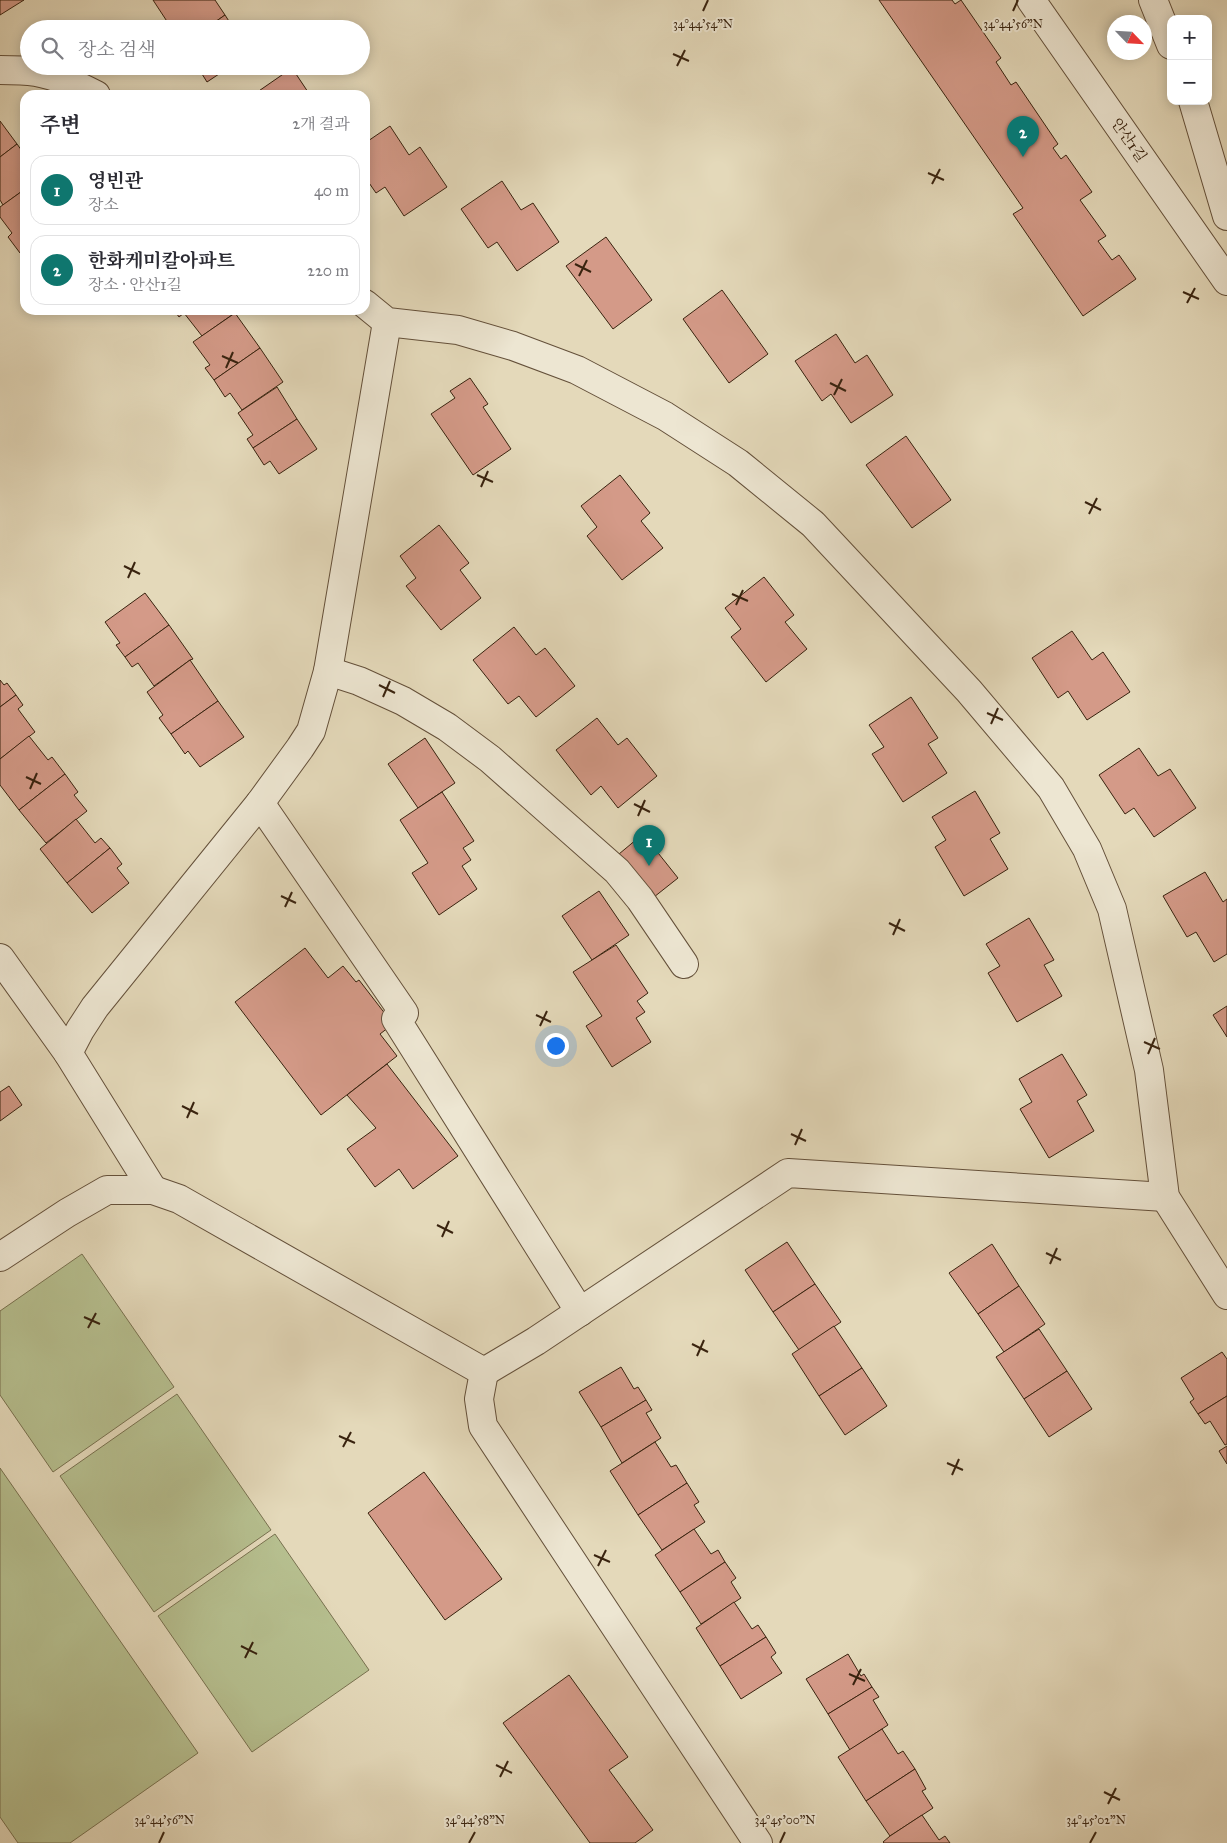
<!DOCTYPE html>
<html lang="ko">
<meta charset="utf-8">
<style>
:root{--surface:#fff;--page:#f7f7f7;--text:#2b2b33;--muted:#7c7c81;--line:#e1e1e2;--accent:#0f766e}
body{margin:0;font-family:"IM FELL Great Primer","Noto Serif KR",serif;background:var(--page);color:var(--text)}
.controls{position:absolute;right:15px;top:15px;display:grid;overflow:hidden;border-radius:10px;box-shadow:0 2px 12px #0003}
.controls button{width:45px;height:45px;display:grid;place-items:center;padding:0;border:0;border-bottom:1px solid var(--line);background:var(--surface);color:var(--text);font:25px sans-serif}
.compass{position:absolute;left:1107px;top:15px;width:45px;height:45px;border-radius:50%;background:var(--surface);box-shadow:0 2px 12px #0003;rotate:115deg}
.you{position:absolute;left:555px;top:1045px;width:18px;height:18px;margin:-12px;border:4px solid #fff;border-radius:50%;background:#1a73e8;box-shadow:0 0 0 8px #1a73e833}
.badge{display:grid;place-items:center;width:32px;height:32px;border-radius:50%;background:var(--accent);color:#fff;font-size:16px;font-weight:700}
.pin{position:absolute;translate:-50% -41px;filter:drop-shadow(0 1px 2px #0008)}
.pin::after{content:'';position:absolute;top:26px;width:18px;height:15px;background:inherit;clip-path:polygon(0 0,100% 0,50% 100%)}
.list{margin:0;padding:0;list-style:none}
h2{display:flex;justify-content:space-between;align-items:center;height:65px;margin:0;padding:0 20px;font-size:21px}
h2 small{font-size:16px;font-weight:400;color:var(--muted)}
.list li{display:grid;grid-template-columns:32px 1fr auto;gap:15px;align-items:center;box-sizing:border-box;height:70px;margin:0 10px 10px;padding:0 10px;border:1px solid var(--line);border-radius:15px}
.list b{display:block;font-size:19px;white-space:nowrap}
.list p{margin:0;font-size:16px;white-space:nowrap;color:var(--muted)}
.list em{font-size:16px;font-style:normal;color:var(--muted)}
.icon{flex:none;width:28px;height:28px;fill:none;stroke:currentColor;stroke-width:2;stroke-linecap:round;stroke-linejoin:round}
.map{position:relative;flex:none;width:1227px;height:1843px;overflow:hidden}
.search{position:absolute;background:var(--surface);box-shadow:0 2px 12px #0003;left:20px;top:20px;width:350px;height:55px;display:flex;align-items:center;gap:12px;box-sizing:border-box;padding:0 18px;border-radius:28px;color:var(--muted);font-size:19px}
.panel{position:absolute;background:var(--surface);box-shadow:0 2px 12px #0003;left:20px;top:90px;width:350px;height:225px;border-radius:15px}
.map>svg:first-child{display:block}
.green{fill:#b6bf8f;stroke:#78714f}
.building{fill:#d49a88;stroke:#39230f}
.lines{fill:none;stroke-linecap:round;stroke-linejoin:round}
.minor-casing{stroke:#64503a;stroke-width:30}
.minor{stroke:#ede6d2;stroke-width:28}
.ticks{fill:none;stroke:#39230f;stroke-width:2}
.labels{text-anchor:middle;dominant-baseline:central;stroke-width:4;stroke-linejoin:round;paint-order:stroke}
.street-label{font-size:15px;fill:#39230f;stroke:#ede6d2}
.ticks-label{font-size:12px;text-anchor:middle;fill:#39230f;stroke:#ede6d2;stroke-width:4;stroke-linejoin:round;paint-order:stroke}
</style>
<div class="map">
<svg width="1227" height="1843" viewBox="0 0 1227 1843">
<rect width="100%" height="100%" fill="#e4d9ba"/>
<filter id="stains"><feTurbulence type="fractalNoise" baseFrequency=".004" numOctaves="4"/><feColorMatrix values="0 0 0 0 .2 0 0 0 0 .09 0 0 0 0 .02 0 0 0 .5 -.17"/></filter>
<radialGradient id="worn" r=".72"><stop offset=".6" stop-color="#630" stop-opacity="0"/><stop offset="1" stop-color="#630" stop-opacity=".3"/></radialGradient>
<g class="green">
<path d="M82,1254L174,1387L53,1472L0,1395V1311Z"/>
<path d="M177,1394L271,1530L154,1612L60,1476Z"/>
<path d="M0,1468L198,1753L70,1843H18L0,1817Z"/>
<path d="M275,1534L369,1670L252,1752L158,1616Z"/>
</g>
<g class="building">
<path d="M0,0H24L0,15Z"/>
<path d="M153,0H215L225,15L205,29H172Z"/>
<path d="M879,0H952L955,4L961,0L1001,58L996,62L1011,85L1016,82L1058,144L1053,148L1061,159L1066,155L1092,192L1080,200L1106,236L1098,241L1112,260L1119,255L1136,279L1083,316L1013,214L1023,208Z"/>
<path d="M225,15L234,29H205Z"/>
<path d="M197,66H231L207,82Z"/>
<path d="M292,68L310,95H253Z"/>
<path d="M0,121L17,144L0,157Z"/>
<path d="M390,126L409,155L420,147L447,187L404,216L385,187L376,193L365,177V143Z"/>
<path d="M17,144L25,155V189L3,205L0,200V157Z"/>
<path d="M502,181L521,210L533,203L559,242L517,271L497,242L488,248L461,209Z"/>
<path d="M25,189V249L20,253L8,237L12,233L0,217V207Z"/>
<path d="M606,237L652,300L613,329L566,266Z"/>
<path d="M722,290L768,354L729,383L683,319Z"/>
<path d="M174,310H239L202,336L184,313L179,317Z"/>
<path d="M235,313L260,348L214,380L205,368L210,365L193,342Z"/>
<path d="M836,334L855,363L867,355L893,395L851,423L831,394L822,401L795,361Z"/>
<path d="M260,348L283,382L242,410L230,393L225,397L214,380Z"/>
<path d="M470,378L488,404L483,407L511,449L473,475L431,414L455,398L450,391Z"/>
<path d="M277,387L297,419L253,448L247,439L253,435L238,413Z"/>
<path d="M297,419L317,449L279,474L270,461L264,465L253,448Z"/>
<path d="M906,436L951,500L912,528L866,465Z"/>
<path d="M620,475L650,513L641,521L663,548L622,580L587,536L597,527L581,506Z"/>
<path d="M439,525L469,563L460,570L481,598L441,630L406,586L416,578L400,556Z"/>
<path d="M764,577L794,615L785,622L807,649L766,682L731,637L741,629L725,608Z"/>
<path d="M145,593L169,625L125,657L116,645L120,643L105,622Z"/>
<path d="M169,625L193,659L190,660L154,686L138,663L132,667L125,657Z"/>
<path d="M514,627L536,655L545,648L575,686L536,717L519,696L508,704L473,660Z"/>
<path d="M1072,631L1092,660L1103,652L1130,692L1087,720L1068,691L1058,698L1032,658Z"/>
<path d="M190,660L218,701L171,734L159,718L163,715L147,692Z"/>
<path d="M0,680L4,685L7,683L16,695L0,707Z"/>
<path d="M16,695L23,705L18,709L35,732L0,759V707Z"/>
<path d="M911,697L938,738L928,744L947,773L903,802L872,754L884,747L869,725Z"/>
<path d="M218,701L244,737L200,767L188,751L185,754L171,734Z"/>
<path d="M597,718L618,745L627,738L657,776L618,808L601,786L591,795L556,750Z"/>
<path d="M29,736L48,760L52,757L65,774L19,810L0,785V759Z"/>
<path d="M425,738L455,783L418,808L388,764Z"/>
<path d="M1139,748L1158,776L1170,769L1196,808L1154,837L1134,808L1125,814L1099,775Z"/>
<path d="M65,774L78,792L74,795L87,811L46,843L19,810Z"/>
<path d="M975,791L1000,833L990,839L1008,869L964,896L935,847L946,840L932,817Z"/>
<path d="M442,792L474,841L463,848L471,860L462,866L477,889L439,915L412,873L428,863L400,820Z"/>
<path d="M76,819L95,843L101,838L110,848L67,883L40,849Z"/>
<path d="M643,834L678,878L654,897L619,854Z"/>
<path d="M110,848L122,864L117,868L129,883L92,913L67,883Z"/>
<path d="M1205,872L1223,902L1227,899V954L1214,962L1196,932L1187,937L1163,896Z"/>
<path d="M599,891L629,935L592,960L562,916Z"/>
<path d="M1029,918L1054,960L1044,965L1062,996L1017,1022L988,973L1000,966L986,944Z"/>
<path d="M616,945L648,993L637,1001L645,1012L636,1018L651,1042L612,1067L586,1026L602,1016L573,972Z"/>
<path d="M305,948L328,978L343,966L356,982L359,980L393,1024L380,1034L397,1056L321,1115L235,1002Z"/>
<path d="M1227,1006V1037L1213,1015Z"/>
<path d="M1062,1054L1087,1095L1077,1101L1094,1131L1049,1158L1020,1109L1032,1102L1019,1079Z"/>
<path d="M387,1064L458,1156L413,1189L399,1169L375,1187L347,1149L376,1128L347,1095Z"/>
<path d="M9,1086L22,1105L0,1121V1092Z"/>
<path d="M787,1242L815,1284L773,1312L745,1270Z"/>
<path d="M992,1244L1019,1286L978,1314L949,1273Z"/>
<path d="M815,1284L841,1322L799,1350L773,1312Z"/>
<path d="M1019,1286L1045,1324L1004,1352L978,1314Z"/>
<path d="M834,1326L862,1368L819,1396L792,1354Z"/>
<path d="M1039,1329L1067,1371L1024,1399L996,1357Z"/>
<path d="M1222,1352L1227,1359V1396L1198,1414L1190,1402L1194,1399L1181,1378Z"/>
<path d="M621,1367L634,1389L638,1387L646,1400L601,1427L579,1392Z"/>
<path d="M862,1368L887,1406L845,1435L819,1396Z"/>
<path d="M1067,1371L1092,1409L1049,1437L1024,1399Z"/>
<path d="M1227,1396V1444L1225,1445L1210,1421L1205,1424L1198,1414Z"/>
<path d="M646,1400L652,1410L646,1413L661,1438L622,1463L601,1427Z"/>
<path d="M655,1442L671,1467L676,1465L687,1483L638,1515L610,1471Z"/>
<path d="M1227,1446V1464L1219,1451Z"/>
<path d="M424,1472L502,1579L445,1620L368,1513Z"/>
<path d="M687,1483L699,1502L694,1505L705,1522L662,1550L638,1515Z"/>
<path d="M694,1529L711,1554L718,1550L725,1562L680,1592L655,1555Z"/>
<path d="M725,1562L736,1578L731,1582L741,1598L701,1624L680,1592Z"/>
<path d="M734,1602L752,1629L758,1625L766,1637L720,1666L696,1628Z"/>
<path d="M766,1637L776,1653L771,1657L782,1673L741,1699L720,1666Z"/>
<path d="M848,1654L861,1676L864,1674L872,1687L828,1714L806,1679Z"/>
<path d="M569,1675L628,1757L609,1770L653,1830L635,1843H590L503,1723Z"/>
<path d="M872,1687L879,1697L873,1700L888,1725L850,1750L828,1714Z"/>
<path d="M882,1729L898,1754L903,1751L915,1769L866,1801L838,1757Z"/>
<path d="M915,1769L926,1789L922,1791L933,1808L890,1836L866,1801Z"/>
<path d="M922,1815L939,1840L945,1836L950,1843H884L883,1842L890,1836Z"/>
</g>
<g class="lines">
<g class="minor-casing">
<g id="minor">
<path d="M1031,0L1227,281"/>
<path d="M1153,0L1171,45"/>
<path d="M0,70C12,70 24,70 36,72C58,76 76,85 96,95"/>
<path d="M1193,101L1227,216"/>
<path d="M365,304L387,322L458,330L513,346L577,370L665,416L738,463L813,524L969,691L1051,788L1087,849L1112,909L1149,1070L1165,1197L1227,1295"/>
<path d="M328,671L359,681L403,701L447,727L490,759L617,871L640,899L684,964"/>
<path d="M260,803L404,1013L396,1019L580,1312"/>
<path d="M0,958L68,1053L153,1190"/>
<path d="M68,1053L80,1030L95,1007L260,803L300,748L311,731L328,671L387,322"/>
<path d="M0,1257L67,1213L107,1190H153L179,1199L484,1372L479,1399L483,1426L758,1843"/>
<path d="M484,1372L536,1341L788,1173L1165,1197"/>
</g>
</g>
<use href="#minor" class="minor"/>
</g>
<path class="ticks" d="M703,11L708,0M1013,11L1018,0M673,54L689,61M677,66L685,50M928,173L944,180M932,184L940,169M575,264L591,272M579,276L587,260M1183,292L1199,299M1187,303L1195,288M222,356L238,363M226,368L233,352M830,383L846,391M834,395L842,379M477,475L493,482M481,487L488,471M1085,502L1101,510M1089,514L1097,498M124,566L140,574M128,578L135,562M732,594L748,601M736,605L743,590M379,685L395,693M383,697L390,681M987,713L1003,720M991,724L998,708M26,777L41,784M30,789L37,773M634,804L650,812M638,816L645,800M281,896L296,903M285,907L292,892M889,923L905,931M893,935L900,919M536,1015L551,1022M540,1026L547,1011M1144,1042L1160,1049M1148,1054L1155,1038M182,1106L198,1114M187,1118L194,1102M791,1134L806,1141M795,1145L802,1129M437,1225L453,1233M442,1237L449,1221M1046,1253L1061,1260M1050,1264L1057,1248M84,1317L100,1324M88,1328L96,1313M692,1344L708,1352M697,1356L704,1340M339,1436L355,1443M343,1447L351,1432M947,1463L963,1470M952,1475L959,1459M594,1555L610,1562M598,1566L606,1550M241,1646L257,1654M245,1658L253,1642M849,1674L865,1681M853,1685L861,1669M496,1765L512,1773M500,1777L508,1761M1104,1792L1120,1800M1108,1804L1116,1788M159,1843L164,1832M469,1843L475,1832M780,1843L785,1832M1090,1843L1096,1832"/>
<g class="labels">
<g class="street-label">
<text transform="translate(1129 140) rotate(55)">안산1길</text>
</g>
</g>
<g class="ticks-label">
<text x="703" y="28">34°44'54"N</text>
<text x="1013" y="28">34°44'56"N</text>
<text x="164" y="1824">34°44'56"N</text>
<text x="475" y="1824">34°44'58"N</text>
<text x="785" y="1824">34°45'00"N</text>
<text x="1096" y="1824">34°45'02"N</text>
</g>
<rect width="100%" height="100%" filter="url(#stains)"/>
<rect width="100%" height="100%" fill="url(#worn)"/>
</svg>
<div class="controls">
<button>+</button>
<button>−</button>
</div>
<svg class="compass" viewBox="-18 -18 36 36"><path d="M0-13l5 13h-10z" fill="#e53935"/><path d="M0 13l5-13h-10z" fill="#7c7c81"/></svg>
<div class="you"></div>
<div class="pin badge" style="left:649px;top:866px">1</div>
<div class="pin badge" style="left:1023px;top:157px">2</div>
<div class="search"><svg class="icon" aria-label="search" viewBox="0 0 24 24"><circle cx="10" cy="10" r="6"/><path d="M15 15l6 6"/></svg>장소 검색</div>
<section class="panel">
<h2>주변<small>2개 결과</small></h2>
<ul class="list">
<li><span class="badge">1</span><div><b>영빈관</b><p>장소</p></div><em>40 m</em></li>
<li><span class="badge">2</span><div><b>한화케미칼아파트</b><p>장소 · 안산1길</p></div><em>220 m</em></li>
</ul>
</section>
</div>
